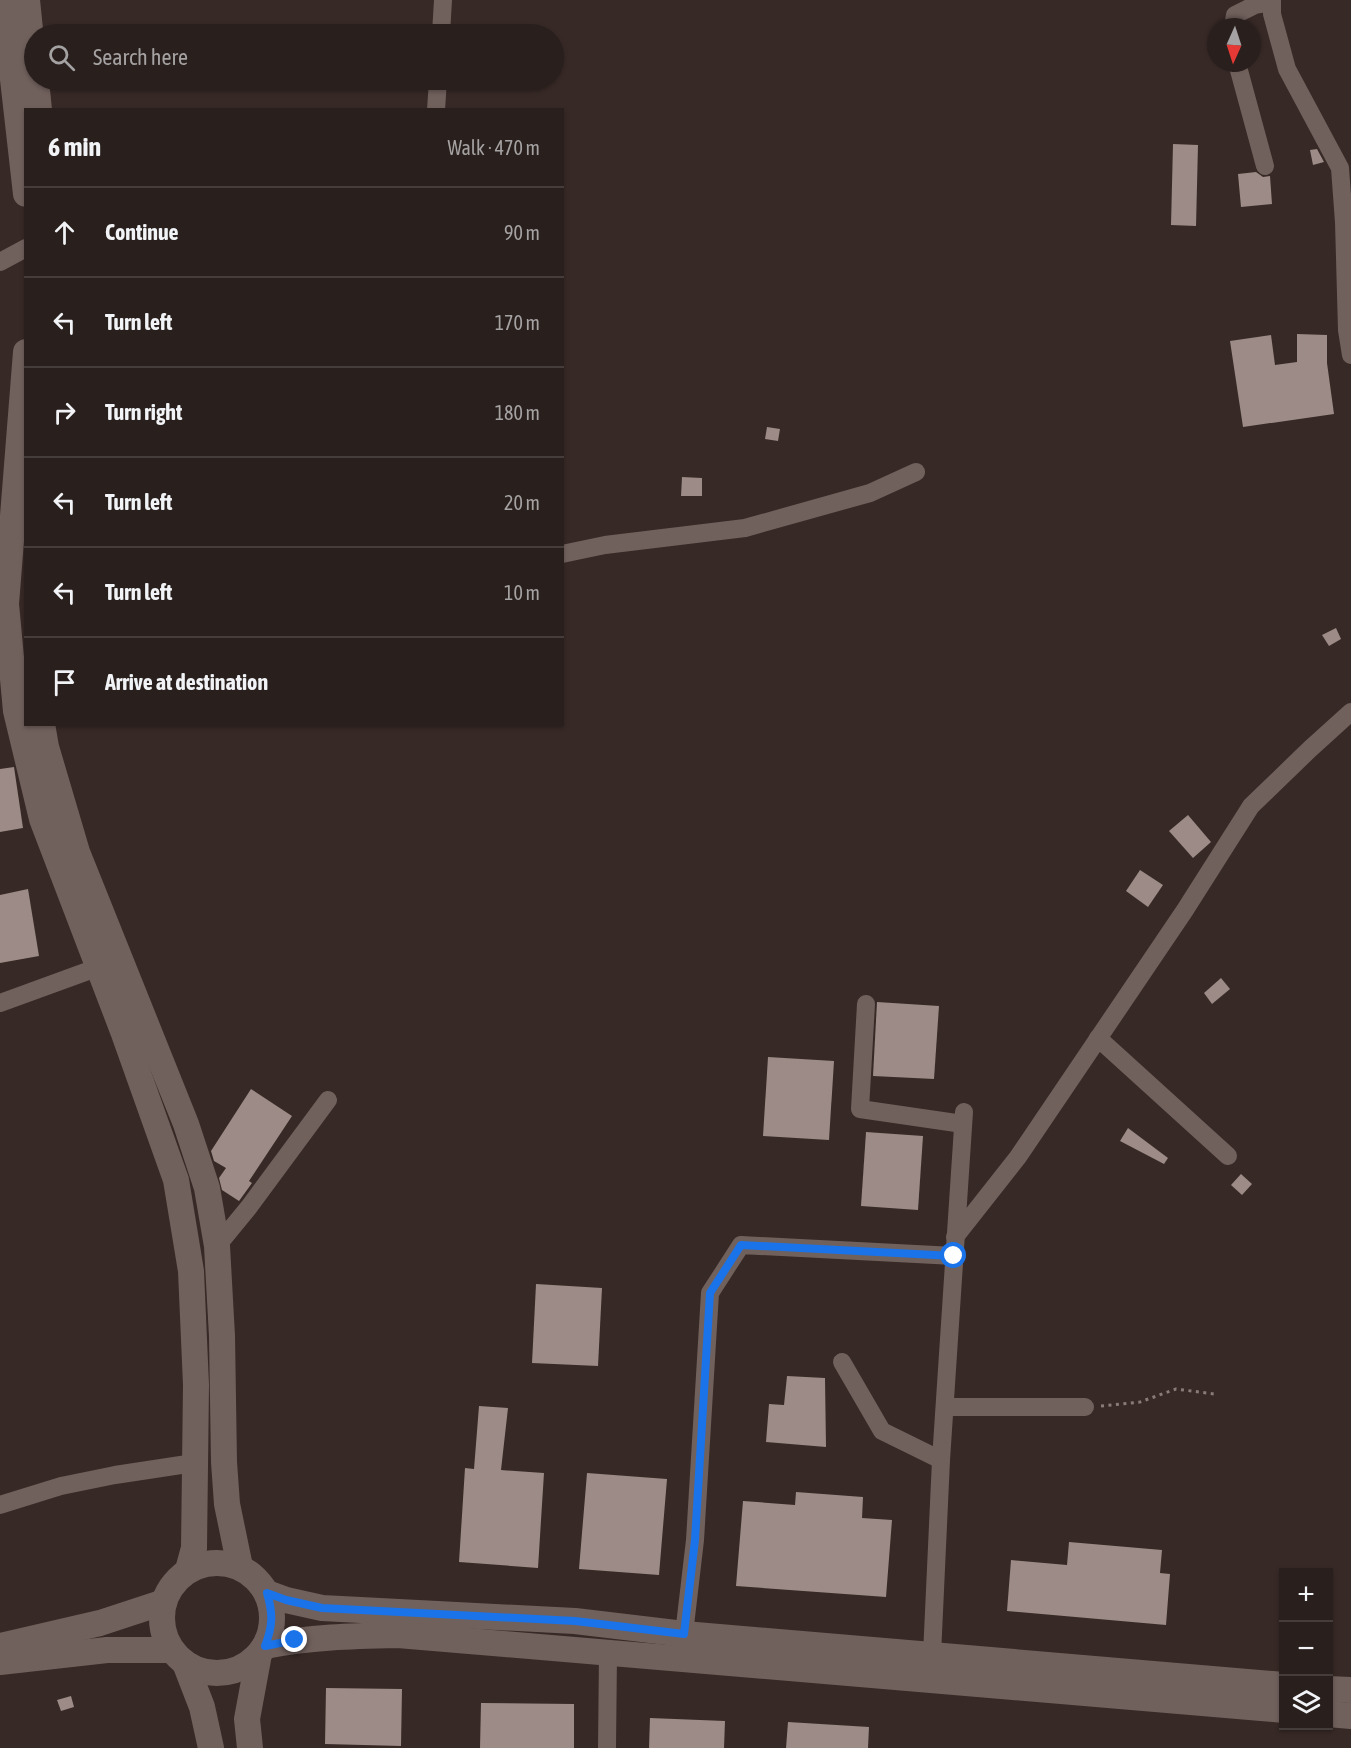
<!DOCTYPE html>
<meta charset="utf-8">
<style>
:root{--surface:#291f1c;--page:#312725;--text:#f1f3f6;--muted:#a5a2a3;--line:#453d3b}
body{margin:0;font-family:"Asap Condensed",sans-serif;background:var(--page);color:var(--text)}
.controls{position:absolute;right:18px;bottom:18px;display:grid;overflow:hidden;border-radius:0px;box-shadow:0 2px 4px #0004}
.controls button{width:54px;height:54px;display:grid;place-items:center;padding:0;border:0;border-bottom:2px solid var(--line);background:var(--surface);color:var(--text);font:30px sans-serif}
.compass{position:absolute;left:1207px;top:18px;width:54px;height:54px;border-radius:50%;background:var(--surface);box-shadow:0 2px 4px #0004;rotate:183deg}
.stop{position:absolute;width:18px;height:18px;margin:-14px;border:4px solid #1a73e8;border-radius:50%;background:#fff}
.stop.end{background:#1a73e8;border-color:#fff;box-shadow:0 2px 6px #0008}
.list{margin:0;padding:0;list-style:none}
h2{display:flex;justify-content:space-between;align-items:center;height:78px;margin:0;padding:0 24px;font-size:26px}
h2 small{font-size:20px;font-weight:400;color:var(--muted)}
.list li{display:grid;grid-template-columns:39px 1fr auto;gap:18px;align-items:center;box-sizing:border-box;height:90px;padding:0 24px;border-top:2px solid var(--line)}
.list b{display:block;font-size:22px;white-space:nowrap}
.list em{font-size:20px;font-style:normal;color:var(--muted)}
.icon{flex:none;width:33px;height:33px;fill:none;stroke:currentColor;stroke-width:2;stroke-linecap:round;stroke-linejoin:round}
.map{position:relative;flex:none;width:1351px;height:1748px;overflow:hidden}
.search{position:absolute;background:var(--surface);box-shadow:0 2px 4px #0004;left:24px;top:24px;width:540px;height:66px;display:flex;align-items:center;gap:15px;box-sizing:border-box;padding:0 21px;border-radius:33px;color:var(--muted);font-size:22px}
.panel{position:absolute;background:var(--surface);box-shadow:0 2px 4px #0004;left:24px;top:108px;width:540px;height:618px;border-radius:0px}
.map>svg:first-child{display:block}
.building{fill:#9c8b86}
.lines{fill:none;stroke-linecap:round;stroke-linejoin:round}
.path{stroke:#887c79;stroke-width:3;stroke-dasharray:3 4.5;stroke-linecap:butt}
.street{stroke:#71615d;stroke-width:18}
.secondary{stroke:#71615d;stroke-width:26}
.route{stroke:#1a73e8;stroke-width:8}
</style>
<div class="map">
<svg width="1351" height="1748" viewBox="0 0 1351 1748">
<rect width="100%" height="100%" fill="#372926"/>
<g class="building">
<path d="M1173,144L1198,145L1196,226L1171,225Z"/>
<path d="M1317,149L1324,162L1313,165L1310,150Z"/>
<path d="M1256,172L1263,177L1270,176L1272,204L1241,207L1238,174Z"/>
<path d="M1297,334L1327,335V363L1334,414L1243,427L1230,341L1271,335L1275,365L1297,362Z"/>
<path d="M767,427L780,429L778,441L765,439Z"/>
<path d="M682,477L702,478V496H681Z"/>
<path d="M1336,628L1341,639L1329,646L1322,635Z"/>
<path d="M14,767L23,828L0,832V769Z"/>
<path d="M1188,815L1211,842L1193,858L1169,831Z"/>
<path d="M1140,870L1163,885L1148,907L1126,891Z"/>
<path d="M28,889L39,956L0,963V895Z"/>
<path d="M1221,978L1230,989L1212,1004L1204,993Z"/>
<path d="M877,1002L939,1006L934,1079L873,1076Z"/>
<path d="M768,1057L834,1061L829,1140L763,1136Z"/>
<path d="M251,1089L292,1116L249,1181L252,1183L239,1201L222,1190L219,1178L226,1168L214,1161L211,1151Z"/>
<path d="M1128,1128L1168,1158L1164,1164L1120,1141Z"/>
<path d="M866,1132L923,1136L918,1210L861,1206Z"/>
<path d="M1241,1174L1252,1184L1242,1195L1231,1185Z"/>
<path d="M536,1284L602,1288L598,1366L532,1363Z"/>
<path d="M787,1376L825,1378L826,1447L766,1442L769,1404L784,1405Z"/>
<path d="M479,1406L508,1408L501,1470L544,1473L538,1568L459,1562L465,1468L474,1469Z"/>
<path d="M587,1473L667,1479L659,1575L579,1569Z"/>
<path d="M796,1492L863,1497L862,1518L892,1520L886,1597L736,1586L743,1501L795,1505Z"/>
<path d="M1069,1542L1162,1550L1160,1573L1170,1574L1166,1625L1007,1611L1011,1560L1067,1565Z"/>
<path d="M326,1688L402,1689L401,1746L325,1744Z"/>
<path d="M71,1696L74,1707L61,1711L57,1700Z"/>
<path d="M481,1703L574,1704V1748H480Z"/>
<path d="M650,1718L725,1721L724,1748H649Z"/>
<path d="M788,1722L869,1727L868,1748H786Z"/>
</g>
<g class="lines">
<path class="path" d="M1101,1406L1140,1402L1176,1389L1214,1394"/>
<g class="street">
<path d="M1272,0V14L1287,69L1340,168L1344,222L1347,330L1351,355"/>
<path d="M1233,27L1235,15L1255,5L1272,2"/>
<path d="M441,34L443,0"/>
<path d="M1237,63L1265,166"/>
<path d="M436,110L438,80"/>
<path d="M0,262L26,248"/>
<path d="M562,554L605,545L745,528L870,493L916,472"/>
<path d="M0,1003L99,967"/>
<path d="M866,1004L860,1109L963,1124"/>
<path d="M1098,1038L1228,1156"/>
<path d="M955,1237L1018,1157L1185,910L1251,806L1310,749L1351,712"/>
<path d="M217,1246L249,1207L328,1100"/>
<path d="M842,1362L882,1431L941,1460"/>
<path d="M945,1407H1085"/>
<path d="M0,1505L61,1486L115,1475L194,1463"/>
<path d="M684,1634L695,1540L710,1293L741,1245L954,1256"/>
<path d="M932,1655L941,1460L964,1112"/>
<path d="M607,1748L608,1654"/>
</g>
<g class="secondary">
<path d="M4,0L26,194"/>
<path d="M27,0L34,69"/>
<path d="M36,80L39,110"/>
<path d="M26,352L6,604L16,711L42,819L123,1031L176,1180L191,1271L196,1385L194,1548L188,1570"/>
<path d="M42,724L46,747L77,852L186,1124L207,1188L217,1246L222,1336L224,1462L227,1504L240,1567"/>
<circle cx="217" cy="1618" r="55"/>
<path d="M267,1593L286,1600L322,1608L575,1621L684,1634L1284,1685"/>
<path d="M0,1646L100,1623L164,1602"/>
<path d="M265,1646C309,1637 353,1636 398,1635L1284,1710"/>
<path d="M0,1662L107,1650H172"/>
<path d="M185,1663L202,1707L211,1748"/>
<path d="M1328,1689L1351,1690"/>
<path d="M1328,1714L1351,1716"/>
<path d="M250,1748L247,1719L259,1654"/>
</g>
</g>
<g class="lines">
<path class="route" d="M295,1640L265,1646C273,1626 273,1613 267,1593L286,1600L322,1608L575,1621L684,1634L695,1540L710,1293L741,1245L954,1256"/>
</g>
</svg>
<div class="controls">
<button>+</button>
<button>−</button>
<button><svg class="icon" aria-label="layers" viewBox="0 0 24 24"><path d="M12 4l9 5-9 5-9-5zM3 14l9 5 9-5"/></svg></button>
</div>
<svg class="compass" viewBox="-18 -18 36 36"><path d="M0-13l5 13h-10z" fill="#e53935"/><path d="M0 13l5-13h-10z" fill="#a5a2a3"/></svg>
<div class="stop" style="left:954px;top:1256px"></div>
<div class="stop end" style="left:295px;top:1640px"></div>
<div class="search"><svg class="icon" aria-label="search" viewBox="0 0 24 24"><circle cx="10" cy="10" r="6"/><path d="M15 15l6 6"/></svg>Search here</div>
<section class="panel">
<h2>6 min<small>Walk · 470 m</small></h2>
<ul class="list">
<li><svg class="icon" aria-label="ahead" viewBox="0 0 24 24"><path d="M12 20V5M6 11l6-6 6 6"/></svg><div><b>Continue</b></div><em>90 m</em></li>
<li><svg class="icon" aria-label="left" viewBox="0 0 24 24"><path d="M17 20v-9H6M10 6l-5 5 5 5"/></svg><div><b>Turn left</b></div><em>170 m</em></li>
<li><svg class="icon" aria-label="right" viewBox="0 0 24 24"><path d="M7 20v-9h11M14 6l5 5-5 5"/></svg><div><b>Turn right</b></div><em>180 m</em></li>
<li><svg class="icon" aria-label="left" viewBox="0 0 24 24"><path d="M17 20v-9H6M10 6l-5 5 5 5"/></svg><div><b>Turn left</b></div><em>20 m</em></li>
<li><svg class="icon" aria-label="left" viewBox="0 0 24 24"><path d="M17 20v-9H6M10 6l-5 5 5 5"/></svg><div><b>Turn left</b></div><em>10 m</em></li>
<li><svg class="icon" aria-label="arrive" viewBox="0 0 24 24"><path d="M6 21V4h12l-3 4 3 4H6"/></svg><div><b>Arrive at destination</b></div></li>
</ul>
</section>
</div>
